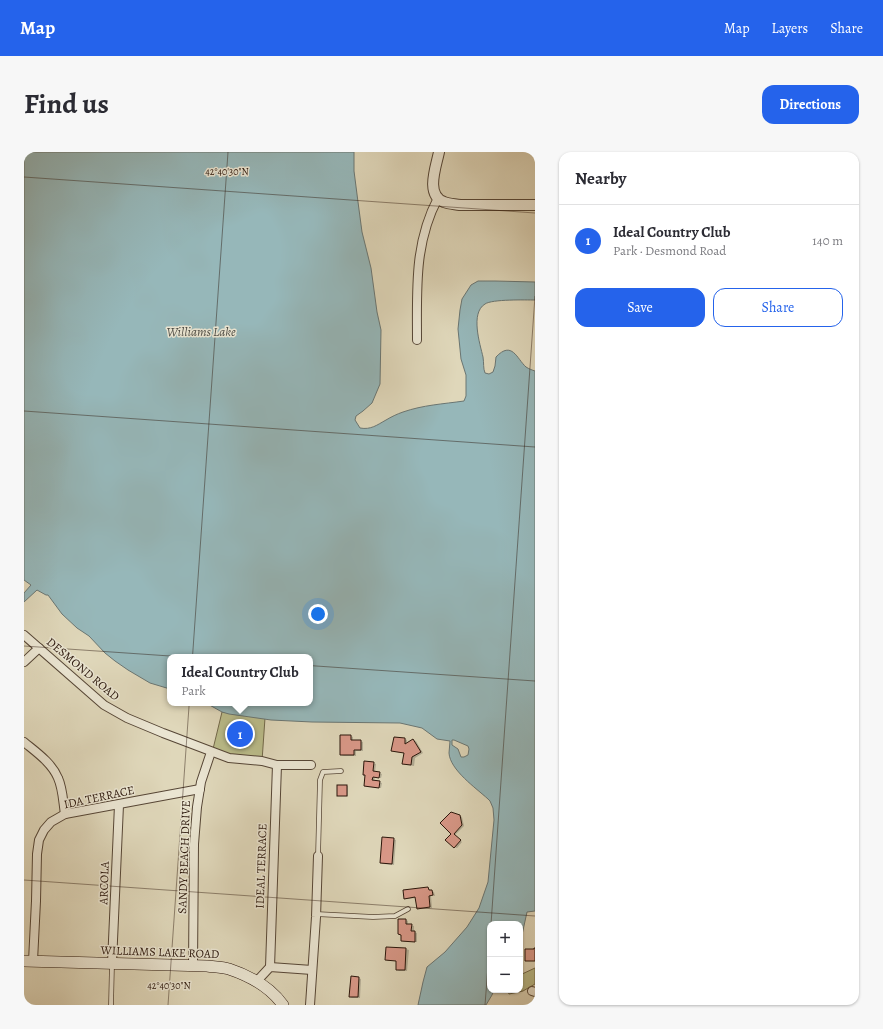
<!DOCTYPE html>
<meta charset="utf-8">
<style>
:root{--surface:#fff;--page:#f7f7f7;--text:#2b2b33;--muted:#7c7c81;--line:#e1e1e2;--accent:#2563eb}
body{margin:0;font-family:Alegreya,serif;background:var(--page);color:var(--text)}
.controls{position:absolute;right:12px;bottom:12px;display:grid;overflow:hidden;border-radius:8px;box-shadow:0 1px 3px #0004}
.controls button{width:36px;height:36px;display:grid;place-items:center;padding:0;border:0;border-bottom:1px solid var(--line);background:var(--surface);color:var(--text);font:20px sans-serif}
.you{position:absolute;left:294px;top:462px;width:14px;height:14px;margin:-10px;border:3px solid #fff;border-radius:50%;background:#1a73e8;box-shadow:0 0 0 6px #1a73e833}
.badge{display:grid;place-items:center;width:26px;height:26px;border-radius:50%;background:var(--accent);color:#fff;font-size:13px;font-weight:700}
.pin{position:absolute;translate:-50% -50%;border:2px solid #fff;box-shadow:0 1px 4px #0006}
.popup{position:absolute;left:143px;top:502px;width:146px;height:52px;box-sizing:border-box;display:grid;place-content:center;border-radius:8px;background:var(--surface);filter:drop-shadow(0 1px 3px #0005);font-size:13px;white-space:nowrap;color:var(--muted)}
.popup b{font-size:15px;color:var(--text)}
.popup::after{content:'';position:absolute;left:50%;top:100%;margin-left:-8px;border:8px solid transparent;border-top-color:var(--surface)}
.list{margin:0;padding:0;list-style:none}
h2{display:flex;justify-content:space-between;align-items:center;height:52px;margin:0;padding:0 16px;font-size:17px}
h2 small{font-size:13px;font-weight:400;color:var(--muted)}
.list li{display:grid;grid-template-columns:26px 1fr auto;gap:12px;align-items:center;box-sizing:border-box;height:72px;padding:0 16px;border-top:1px solid var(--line)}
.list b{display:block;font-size:15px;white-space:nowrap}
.list p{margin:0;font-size:13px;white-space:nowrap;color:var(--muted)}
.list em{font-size:13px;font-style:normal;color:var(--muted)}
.actions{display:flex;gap:8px;padding:12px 16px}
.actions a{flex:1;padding:9px 0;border:1px solid var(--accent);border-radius:12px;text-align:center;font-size:14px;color:var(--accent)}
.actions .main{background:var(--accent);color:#fff}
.map{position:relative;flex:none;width:511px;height:853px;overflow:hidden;border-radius:12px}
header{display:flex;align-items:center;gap:24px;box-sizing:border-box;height:56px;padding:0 20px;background:var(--accent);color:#fff}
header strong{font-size:19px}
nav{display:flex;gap:22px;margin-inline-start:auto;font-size:14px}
.intro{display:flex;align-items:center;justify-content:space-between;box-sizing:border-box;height:96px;padding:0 24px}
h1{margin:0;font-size:28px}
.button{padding:10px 18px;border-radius:12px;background:var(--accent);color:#fff;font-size:14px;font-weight:700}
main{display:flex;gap:24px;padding:0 24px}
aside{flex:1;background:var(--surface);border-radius:12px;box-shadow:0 1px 3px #0004}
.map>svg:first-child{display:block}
.green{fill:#babc8a;stroke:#72684a}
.water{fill:#96b7b9;stroke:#6a7673;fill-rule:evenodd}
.shadow{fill:#0003}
.building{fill:#d99888;stroke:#29150a}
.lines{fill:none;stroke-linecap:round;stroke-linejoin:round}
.service-casing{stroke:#564636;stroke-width:5.5}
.minor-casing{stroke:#564636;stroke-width:10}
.tertiary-casing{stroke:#564636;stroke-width:12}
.secondary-casing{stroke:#29150a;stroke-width:12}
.service{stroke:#eae5d2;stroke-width:4}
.minor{stroke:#eae5d2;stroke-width:8}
.tertiary{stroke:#eae5d2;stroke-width:10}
.secondary{stroke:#eae5d2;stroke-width:11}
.ticks{fill:none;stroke:#29150a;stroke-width:1;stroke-opacity:0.45}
.labels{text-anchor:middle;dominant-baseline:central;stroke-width:3;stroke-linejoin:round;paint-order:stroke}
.street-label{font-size:12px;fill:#29150a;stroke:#eae5d2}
.water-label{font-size:13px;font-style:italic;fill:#4f4e47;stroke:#eae5d2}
.ticks-label{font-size:10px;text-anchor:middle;fill:#29150a;stroke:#eae5d2;stroke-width:3;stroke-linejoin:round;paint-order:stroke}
</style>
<header>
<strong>Map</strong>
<nav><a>Map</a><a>Layers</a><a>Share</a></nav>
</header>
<div class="intro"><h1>Find us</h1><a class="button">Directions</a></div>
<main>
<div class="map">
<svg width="511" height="853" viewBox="0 0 511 853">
<rect width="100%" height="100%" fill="#dfd7ba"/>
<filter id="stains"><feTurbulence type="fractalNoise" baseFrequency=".005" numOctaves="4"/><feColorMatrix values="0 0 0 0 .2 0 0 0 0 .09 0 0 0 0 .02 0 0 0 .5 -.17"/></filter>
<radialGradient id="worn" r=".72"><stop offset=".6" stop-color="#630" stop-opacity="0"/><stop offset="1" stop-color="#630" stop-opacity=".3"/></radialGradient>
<g class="green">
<path d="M198,560L241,566L238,609L205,606L189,597Z"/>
<path d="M511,816V832L499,839L485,842L483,838H496V823Z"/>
</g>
<path class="water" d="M0,0H330V19L334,50L338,80L347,116L353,160L357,178L356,232L348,251L339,259L332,264L331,268L336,276C347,278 353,273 362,268C367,265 373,262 379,260C399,253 419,252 440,249L442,244V223L437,207L434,177L436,158L438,147L447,133L454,129H471L511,130V148C502,148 468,147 461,152C446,161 456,192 459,205C460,211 459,216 461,221L465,222L469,220L471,214L472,205C488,188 493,207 502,215C505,217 508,218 511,219V759L503,760L496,792V772H466V838H470L468,843L462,853H394L399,830L403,815L421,800L443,775L455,756L464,730L470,668L469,656L466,649L464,647C452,636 426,618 425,601C425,597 426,593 426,589L413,587L398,576L376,571L288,570L247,568L205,562L198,560L182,551H286V505H146V537L126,531L104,518L91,509L81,501L65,484L53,476L38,462L24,443H22L13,438L0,450V441L7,433L0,428ZM428,588H430L444,594L445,597L444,603L440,605H437L434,597L428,593Z"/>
<g class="shadow">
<path d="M327,584L329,585V589H336L339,590V599H332V604H320L317,603Z"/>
<path d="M370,586L381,587L383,588V592L389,588L392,589L399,601L391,606L390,614L382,613L379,612L381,601L371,600L369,598Z"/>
<path d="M349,611L352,612L351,620L358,622L357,626L351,625L350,629L358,631L357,636L343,635L341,633L342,624L340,622Z"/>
<rect x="314" y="634" width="10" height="10"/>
<path d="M436,664L438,665L440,674L431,683L438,690L433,696L430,695L429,682Z"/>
<path d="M369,687L372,688L370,713L360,712L357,711Z"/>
<path d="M404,736L407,739L410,740L411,744H407L408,756L396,757L394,756L392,746L383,747L381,746Z"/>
<path d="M382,768L384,769V773H387L390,774V780L393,781V790H381L378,789L377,783L375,782Z"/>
<path d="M362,796L382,797L385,798L383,819H375L373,817V809H364L362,807Z"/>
<path d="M334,826L337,827L336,846H328L326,845Z"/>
</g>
<g class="building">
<path d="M316,583H327V588H337V598H330V603H316Z"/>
<path d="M370,585L381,586V592L389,587L397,600L388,605L387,613L378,612L380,601L367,599Z"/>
<path d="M340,609L350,610L349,619L356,620L355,626L349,625L348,628L356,629L355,636L340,634L341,623H339Z"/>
<rect x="313" y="633" width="10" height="11"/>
<path d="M427,660L436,663L438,673L430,682L437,688L430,696L421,688L427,682L416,671Z"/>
<path d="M358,685L370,686L368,712L356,711Z"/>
<path d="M404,735L405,738H408L409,743L405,744L406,755L393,757L391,745L380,747L379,738Z"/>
<path d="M374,767H382V772H388L387,779H391V790L377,789V783L374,782Z"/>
<path d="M362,795L382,796L381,818H372V809L361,808Z"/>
<path d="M510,796H511V809H501V797H510Z"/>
<path d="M327,824L335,825L334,845H325Z"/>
</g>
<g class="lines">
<g class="service-casing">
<g id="service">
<path d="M294,704L296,628L299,620L317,619"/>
<path d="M292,762L349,765L371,764L384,757"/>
<path d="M87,853L88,812"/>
</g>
</g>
<g class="minor-casing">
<g id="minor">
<path d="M393,188C393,138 390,91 414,46"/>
<path d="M0,483L80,553L103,566L139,581L205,606L238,609L253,613H287"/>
<path d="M0,510L15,496"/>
<path d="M0,590C12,600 28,611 34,626C39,637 39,650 41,662"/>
<path d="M9,809L12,749L13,702L15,688L20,678L27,670L41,662L176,637"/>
<path d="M88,811L95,653"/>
<path d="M169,813L170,692L173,655L177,630L187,600"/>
<path d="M246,815L253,613"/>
<path d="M233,829L246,815L288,818"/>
<path d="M508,839L511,840"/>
<path d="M286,853L292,765L294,704"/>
</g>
</g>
<g class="tertiary-casing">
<path id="tertiary" d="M415,0C412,15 401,43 420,50C425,52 431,52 436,53H511"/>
</g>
<g class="secondary-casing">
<path id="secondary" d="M0,809L183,814C190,815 198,815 205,817C226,824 246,835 259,853"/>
</g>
<use href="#service" class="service"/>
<use href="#minor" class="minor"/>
<use href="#tertiary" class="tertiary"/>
<use href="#secondary" class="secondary"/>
</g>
<path class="ticks" d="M0,25L511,61M0,259L511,295M0,494L511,529M0,728L511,764M467,772L511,144M144,853L204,0M461,853L466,788"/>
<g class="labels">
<g class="street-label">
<text transform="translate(59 517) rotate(40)">DESMOND ROAD</text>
<text transform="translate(75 645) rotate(-12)">IDA TERRACE</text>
<text transform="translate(160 705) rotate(-88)">SANDY BEACH DRIVE</text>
<text transform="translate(237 714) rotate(-88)">IDEAL TERRACE</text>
<text transform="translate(80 731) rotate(-88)">ARCOLA</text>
<text transform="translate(136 800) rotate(2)">WILLIAMS LAKE ROAD</text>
</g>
<g class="water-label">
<text x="177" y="179">Williams Lake</text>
</g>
</g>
<g class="ticks-label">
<text x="203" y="23">42°40'30"N</text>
<text x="145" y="837">42°40'30"N</text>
</g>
<rect width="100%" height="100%" filter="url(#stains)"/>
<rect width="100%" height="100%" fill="url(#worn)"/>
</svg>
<div class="controls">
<button>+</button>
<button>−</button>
</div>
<div class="you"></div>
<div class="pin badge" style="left:216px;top:582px">1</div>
<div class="popup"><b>Ideal Country Club</b>Park</div>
</div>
<aside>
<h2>Nearby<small></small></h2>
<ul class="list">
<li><span class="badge">1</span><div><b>Ideal Country Club</b><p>Park · Desmond Road</p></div><em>140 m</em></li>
</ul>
<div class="actions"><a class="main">Save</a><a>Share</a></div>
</aside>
</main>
